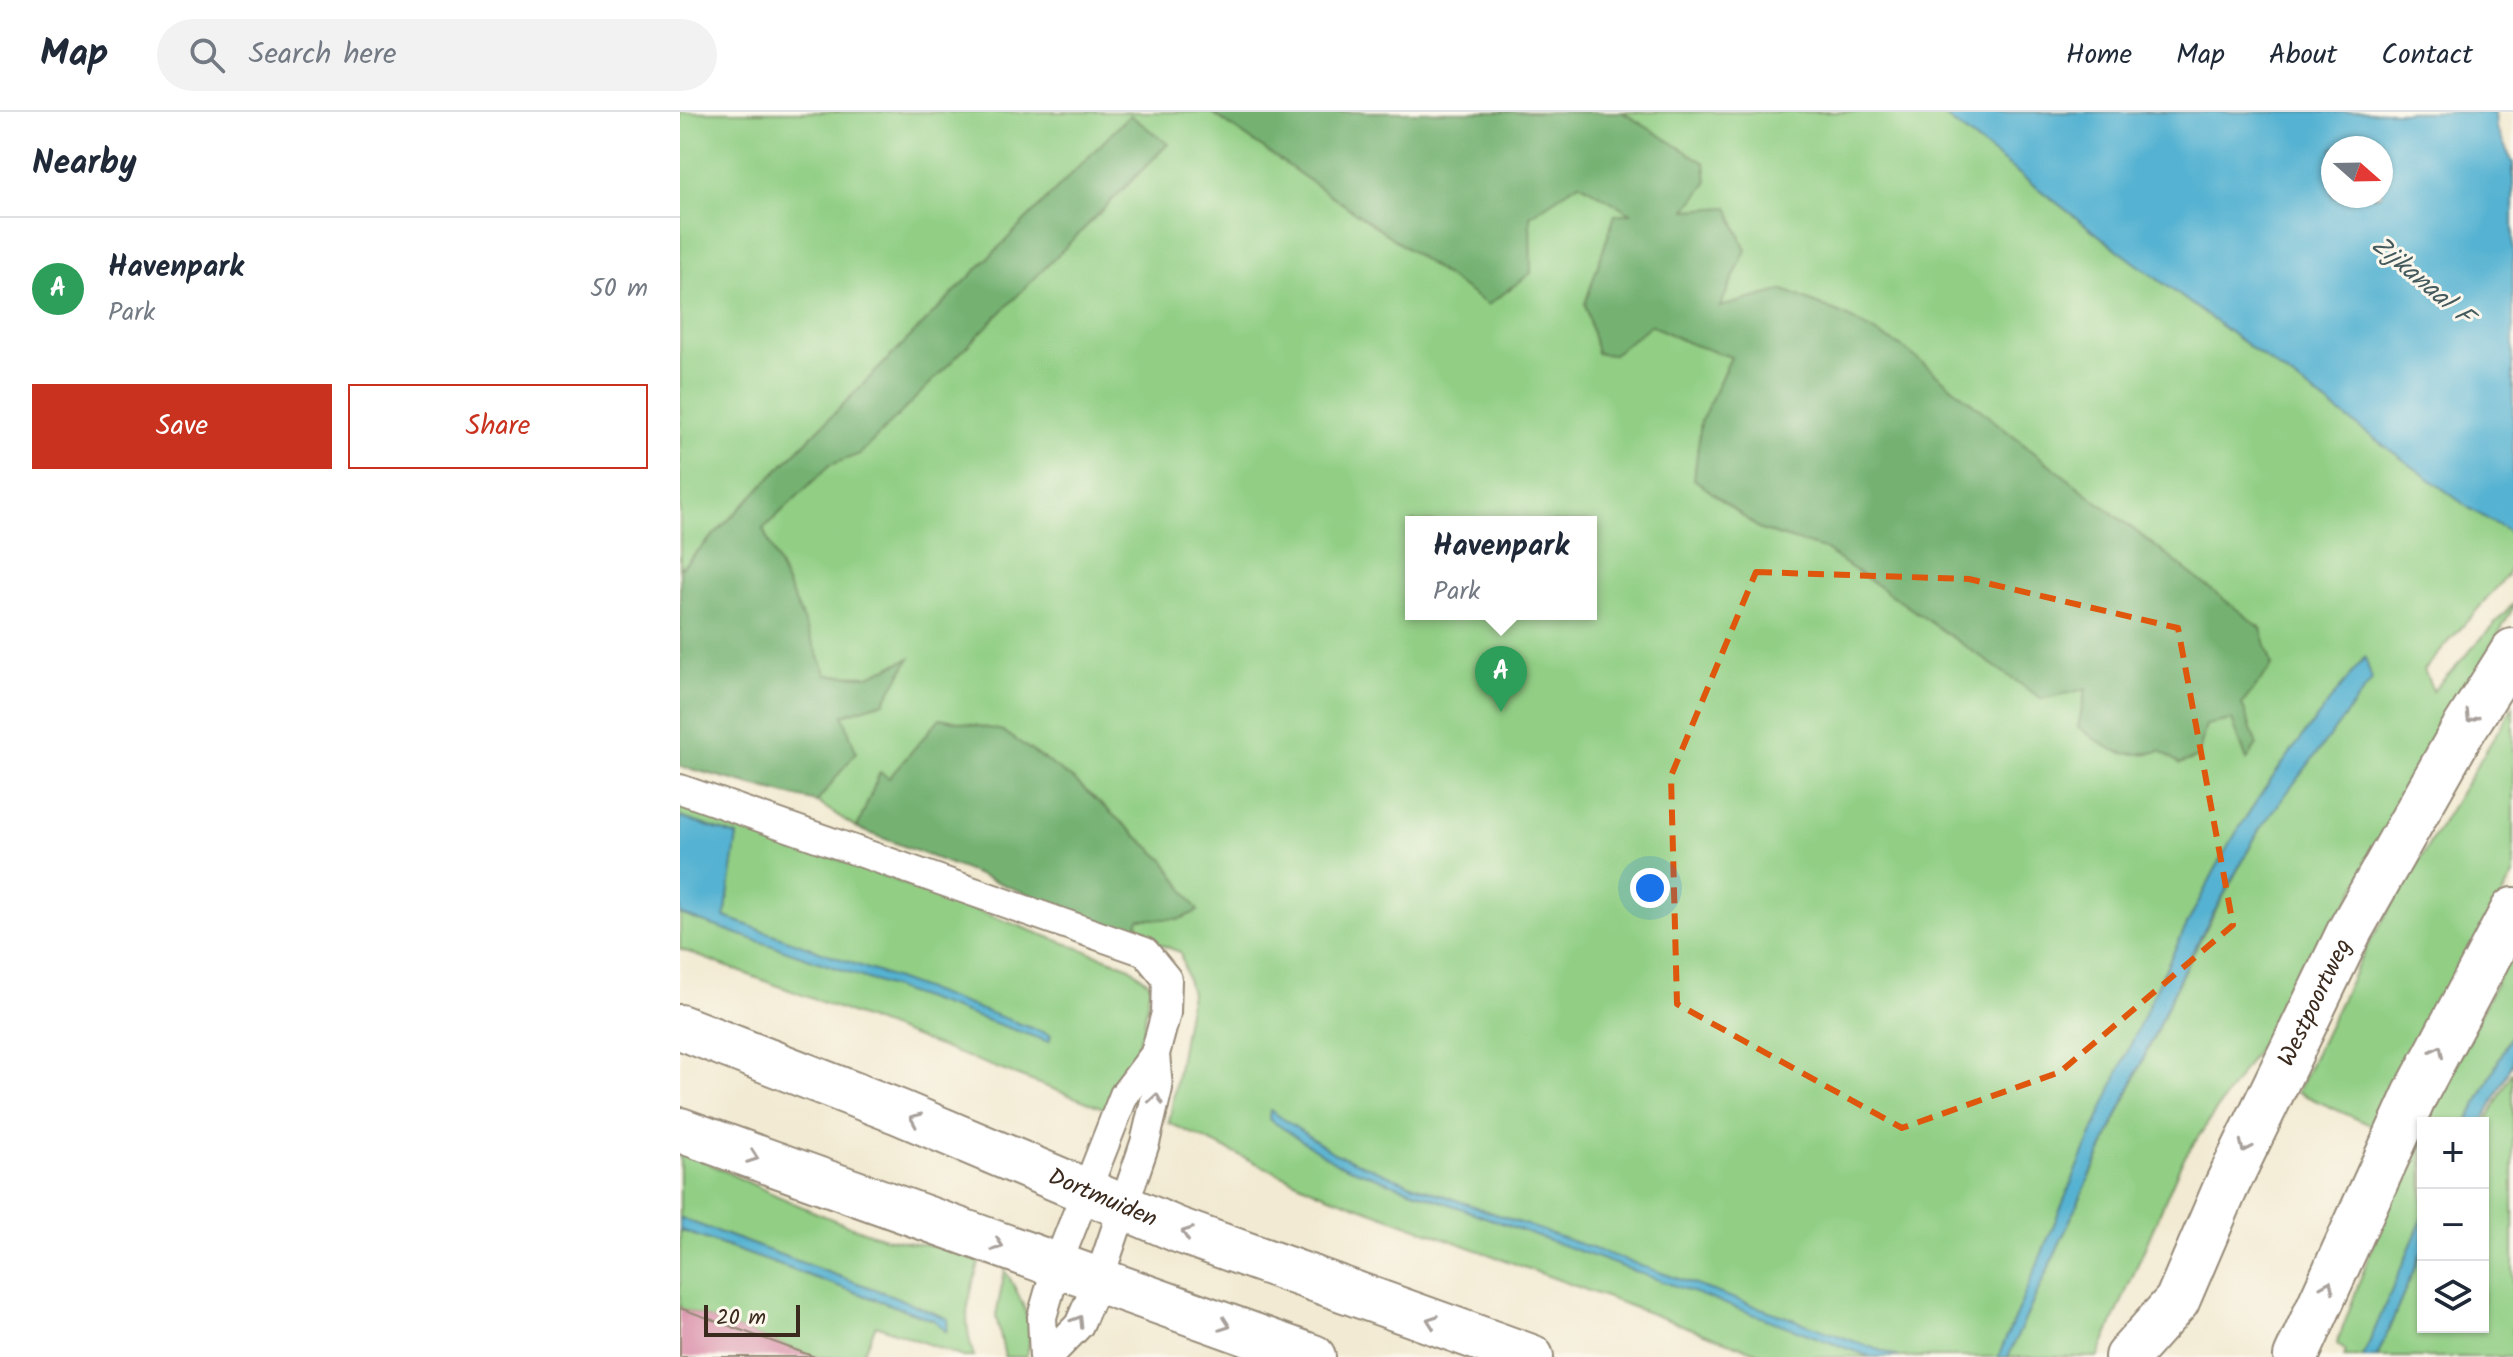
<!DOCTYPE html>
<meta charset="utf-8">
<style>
:root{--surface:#fff;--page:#f2f2f3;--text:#1f2937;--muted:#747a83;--line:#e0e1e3;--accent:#c8321e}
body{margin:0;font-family:Kalam,sans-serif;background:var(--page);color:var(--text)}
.controls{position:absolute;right:24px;bottom:24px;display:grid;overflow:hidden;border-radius:0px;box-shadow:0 2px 6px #0004}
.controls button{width:72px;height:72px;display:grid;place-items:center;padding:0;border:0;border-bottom:2px solid var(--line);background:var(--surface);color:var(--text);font:40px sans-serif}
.compass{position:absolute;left:1641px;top:24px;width:72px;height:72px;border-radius:50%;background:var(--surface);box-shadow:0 2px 6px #0004;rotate:110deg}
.scale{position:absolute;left:24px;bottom:20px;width:96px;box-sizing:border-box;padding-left:8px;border:4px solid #3b2a1e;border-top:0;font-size:22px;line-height:28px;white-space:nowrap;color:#3b2a1e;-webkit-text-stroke:6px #fbf7ec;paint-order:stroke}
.you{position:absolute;left:970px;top:776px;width:28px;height:28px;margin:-20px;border:6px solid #fff;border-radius:50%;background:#1a73e8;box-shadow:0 0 0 12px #1a73e833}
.badge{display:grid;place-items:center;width:52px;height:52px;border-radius:50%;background:var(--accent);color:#fff;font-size:26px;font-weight:700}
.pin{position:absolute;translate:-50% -66px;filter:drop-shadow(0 2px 4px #0008)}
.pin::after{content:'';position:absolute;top:42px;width:28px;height:24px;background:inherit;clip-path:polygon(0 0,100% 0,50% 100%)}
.popup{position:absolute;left:725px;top:404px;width:192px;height:104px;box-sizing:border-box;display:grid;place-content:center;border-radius:0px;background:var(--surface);filter:drop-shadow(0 2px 6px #0005);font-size:26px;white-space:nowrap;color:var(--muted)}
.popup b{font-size:30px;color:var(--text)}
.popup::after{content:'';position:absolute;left:50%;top:100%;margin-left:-16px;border:16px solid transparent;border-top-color:var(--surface)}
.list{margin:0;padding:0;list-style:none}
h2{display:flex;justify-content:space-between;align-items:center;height:104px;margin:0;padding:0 32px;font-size:34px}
h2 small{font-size:26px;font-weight:400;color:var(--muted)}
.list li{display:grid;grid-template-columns:52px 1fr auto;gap:24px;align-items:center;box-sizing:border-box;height:144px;padding:0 32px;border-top:2px solid var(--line)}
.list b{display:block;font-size:30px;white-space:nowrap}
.list p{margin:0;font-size:26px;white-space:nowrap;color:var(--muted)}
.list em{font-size:26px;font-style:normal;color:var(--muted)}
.actions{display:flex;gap:16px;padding:24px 32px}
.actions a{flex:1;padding:18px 0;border:2px solid var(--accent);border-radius:0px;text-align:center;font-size:28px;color:var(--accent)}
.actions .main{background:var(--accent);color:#fff}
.icon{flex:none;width:44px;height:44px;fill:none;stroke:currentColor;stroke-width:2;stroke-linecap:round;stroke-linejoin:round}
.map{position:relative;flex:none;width:1833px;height:1245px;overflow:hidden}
header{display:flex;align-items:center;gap:48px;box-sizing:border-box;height:112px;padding:0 40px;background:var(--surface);border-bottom:2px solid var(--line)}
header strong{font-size:38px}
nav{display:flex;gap:44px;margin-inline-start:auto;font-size:28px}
.search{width:560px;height:72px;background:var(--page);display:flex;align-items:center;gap:20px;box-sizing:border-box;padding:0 28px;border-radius:44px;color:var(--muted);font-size:30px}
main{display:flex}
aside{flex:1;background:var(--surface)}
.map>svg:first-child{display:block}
.green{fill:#92cf85;stroke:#667c52;stroke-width:2;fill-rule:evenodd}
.forest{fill:#75b272;stroke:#586e48;stroke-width:2}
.water{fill:#54b2d2;stroke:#486e78;stroke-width:2;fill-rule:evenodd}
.building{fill:#d98ca8}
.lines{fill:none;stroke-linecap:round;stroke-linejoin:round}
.minor-casing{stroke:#968a78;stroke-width:32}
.primary-casing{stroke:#968a78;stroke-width:48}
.minor{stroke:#fff;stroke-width:28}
.primary{stroke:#fff;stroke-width:44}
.oneway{stroke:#a79f9a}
.marked{fill:none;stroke:#df570d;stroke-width:6;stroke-dasharray:16 10;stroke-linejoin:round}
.labels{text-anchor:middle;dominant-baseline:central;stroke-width:6;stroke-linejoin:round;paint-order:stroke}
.street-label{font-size:24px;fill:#3b2a1e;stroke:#fbf7ec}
.water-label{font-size:26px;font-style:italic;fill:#445a5d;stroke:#fbf7ec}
</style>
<header>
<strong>Map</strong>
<div class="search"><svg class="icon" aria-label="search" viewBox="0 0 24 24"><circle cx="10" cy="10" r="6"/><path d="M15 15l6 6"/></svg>Search here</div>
<nav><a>Home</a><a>Map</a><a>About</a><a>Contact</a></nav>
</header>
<main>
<aside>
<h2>Nearby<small></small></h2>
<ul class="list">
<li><span class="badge" style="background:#2e9e5b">A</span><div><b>Havenpark</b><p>Park</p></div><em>50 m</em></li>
</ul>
<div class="actions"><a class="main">Save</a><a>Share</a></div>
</aside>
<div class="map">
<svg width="1833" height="1245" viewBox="0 0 1833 1245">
<rect width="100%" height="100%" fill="#fbf7ec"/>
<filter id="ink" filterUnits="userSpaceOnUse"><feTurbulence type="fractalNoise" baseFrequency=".0125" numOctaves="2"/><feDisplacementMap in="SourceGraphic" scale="16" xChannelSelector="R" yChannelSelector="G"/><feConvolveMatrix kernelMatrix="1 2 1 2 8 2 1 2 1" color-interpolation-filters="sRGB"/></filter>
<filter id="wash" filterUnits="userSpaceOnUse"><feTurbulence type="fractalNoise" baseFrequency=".006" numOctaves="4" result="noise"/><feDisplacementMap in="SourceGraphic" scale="32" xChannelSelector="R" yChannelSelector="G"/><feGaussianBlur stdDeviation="1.8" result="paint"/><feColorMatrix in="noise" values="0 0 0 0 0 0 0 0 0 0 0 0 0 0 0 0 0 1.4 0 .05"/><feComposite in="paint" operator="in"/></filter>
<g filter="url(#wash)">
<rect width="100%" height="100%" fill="#f2ead2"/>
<g class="green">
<path d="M0,0H1259L1442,141L1789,396L1833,422V452L1826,465L1744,558L1753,579L1833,492V496L1621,873L1502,1049L1418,1245H1328L1506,854L1579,718L1536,756L1479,870L1324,1245H1089L639,1080L489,1011L511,881L500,840L177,716L137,690L0,654ZM731,410H911V502H731Z"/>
<path d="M1833,594V763L1697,1016L1617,980L1685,838Z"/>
<path d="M0,689L450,855L470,872L464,915L450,953L426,997L0,837V802L369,929L370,923L44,805L57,724L0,705Z"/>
<path d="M1833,837V920L1787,1011H1746Z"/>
<path d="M1833,959V1245H1697L1743,1136V1215H1803V1015Z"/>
<path d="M1743,1017V1106L1685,1245H1664L1666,1239L1657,1232L1711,1083Z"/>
<path d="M0,1037C63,1069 126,1099 192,1122C228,1135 266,1129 300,1148C288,1189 281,1203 294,1245H283L196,1213L181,1245H135L0,1196V1118L254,1208L266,1219L268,1207L213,1184L0,1106Z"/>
<path d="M325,1158C340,1184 357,1214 346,1245H325L316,1204Z"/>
</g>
<g class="forest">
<path d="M531,0H942L1025,51L1027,71L1006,98L1048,95L1066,138L1040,195L1104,178L1166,204L1224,236L1338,328L1581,516L1592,554L1562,592L1577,633L1567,648L1552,608L1526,613L1518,645L1500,652L1481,639C1438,647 1432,639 1398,615L1406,577L1362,587L1144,437L1081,418L1014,367L1021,309L1051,245L1008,231L971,213L932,243L917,241L905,192L935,103L951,101L899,71L850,104L851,161L808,193Z"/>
<path d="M450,3L488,32L180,342L150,353L83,417L147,563L189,564L230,546L204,590L163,603L176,640L137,690L0,654V457Z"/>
<path d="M260,606L323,619L394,668L485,749L518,799L500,807H459L454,823L177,716L200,660L209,666Z"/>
</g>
<g class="water">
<path d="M1259,0H1815L1816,16L1833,51V422L1789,396L1442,141ZM1701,36V84H1653V36Z"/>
<path d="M1685,545L1692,568L1579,718L1508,848L1328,1245H1318C1388,1083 1452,914 1535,758C1576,681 1631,613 1685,545Z"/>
<path d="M0,705L57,724L45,805L371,923L369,930L0,802Z"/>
<path d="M1833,920V951L1802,1011H1787Z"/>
<path d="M590,998L654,1041L731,1072L1219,1245H1191L656,1051L589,1007Z"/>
<path d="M1743,1105V1136L1697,1245H1683Z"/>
<path d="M0,1106L213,1184L268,1207L266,1220L254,1208L0,1118Z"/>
</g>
<g id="blocks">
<path class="building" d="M0,1196L135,1245H0Z"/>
</g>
</g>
<g filter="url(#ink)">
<use href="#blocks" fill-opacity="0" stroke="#968a78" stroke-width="2"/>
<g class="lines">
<g class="minor-casing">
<g id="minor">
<path d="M0,677L465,840L487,867L486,901L475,942L478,976L465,1031L419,1167L399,1213L368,1245"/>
<path d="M364,1245L362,1205L377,1153L444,983L475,942"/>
</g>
</g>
<g class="primary-casing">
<g id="primary">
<path id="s1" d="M0,915L219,1000L498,1118L851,1245"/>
<path d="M0,1018L633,1245"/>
<path id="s2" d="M1447,1245L1497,1189L1545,1077L1669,820L1782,620L1833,539"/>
<path d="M1616,1245L1735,983L1833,798"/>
</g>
</g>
<use href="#minor" class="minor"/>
<use href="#primary" class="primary"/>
</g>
<defs><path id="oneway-chevron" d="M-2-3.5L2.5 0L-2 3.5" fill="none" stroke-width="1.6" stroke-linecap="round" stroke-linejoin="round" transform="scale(2)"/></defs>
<g class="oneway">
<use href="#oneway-chevron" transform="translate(1791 605) rotate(122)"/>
<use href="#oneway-chevron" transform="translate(1758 939) rotate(-63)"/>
<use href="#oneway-chevron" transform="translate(476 987) rotate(-81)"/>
<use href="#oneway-chevron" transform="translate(235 1007) rotate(-157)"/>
<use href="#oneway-chevron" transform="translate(1565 1035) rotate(115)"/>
<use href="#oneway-chevron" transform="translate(73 1045) rotate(20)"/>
<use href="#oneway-chevron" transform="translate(507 1121) rotate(-160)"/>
<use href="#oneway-chevron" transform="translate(318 1133) rotate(19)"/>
<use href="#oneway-chevron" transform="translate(1648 1174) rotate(-66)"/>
<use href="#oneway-chevron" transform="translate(398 1209) rotate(-58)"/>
<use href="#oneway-chevron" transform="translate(752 1209) rotate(-160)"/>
<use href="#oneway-chevron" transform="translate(545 1213) rotate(20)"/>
</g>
</g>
<path class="marked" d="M1076,460L1289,467L1498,516L1553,813L1380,960L1222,1016L997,892L991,664Z"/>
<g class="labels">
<g class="street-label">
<text stroke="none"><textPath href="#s2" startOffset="404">Westpoortweg</textPath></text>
<text stroke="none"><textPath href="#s1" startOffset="456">Dortmuiden</textPath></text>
</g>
<g class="water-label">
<text transform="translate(1741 169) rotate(40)">Zijkanaal F</text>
</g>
</g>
</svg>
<div class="controls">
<button>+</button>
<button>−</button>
<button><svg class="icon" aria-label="layers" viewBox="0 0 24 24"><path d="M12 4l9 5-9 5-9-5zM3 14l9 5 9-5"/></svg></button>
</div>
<svg class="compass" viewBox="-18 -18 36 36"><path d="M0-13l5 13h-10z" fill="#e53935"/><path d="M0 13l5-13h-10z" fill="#747a83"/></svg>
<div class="scale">20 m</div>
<div class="you"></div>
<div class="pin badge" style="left:821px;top:600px;background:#2e9e5b">A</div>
<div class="popup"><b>Havenpark</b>Park</div>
</div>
</main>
